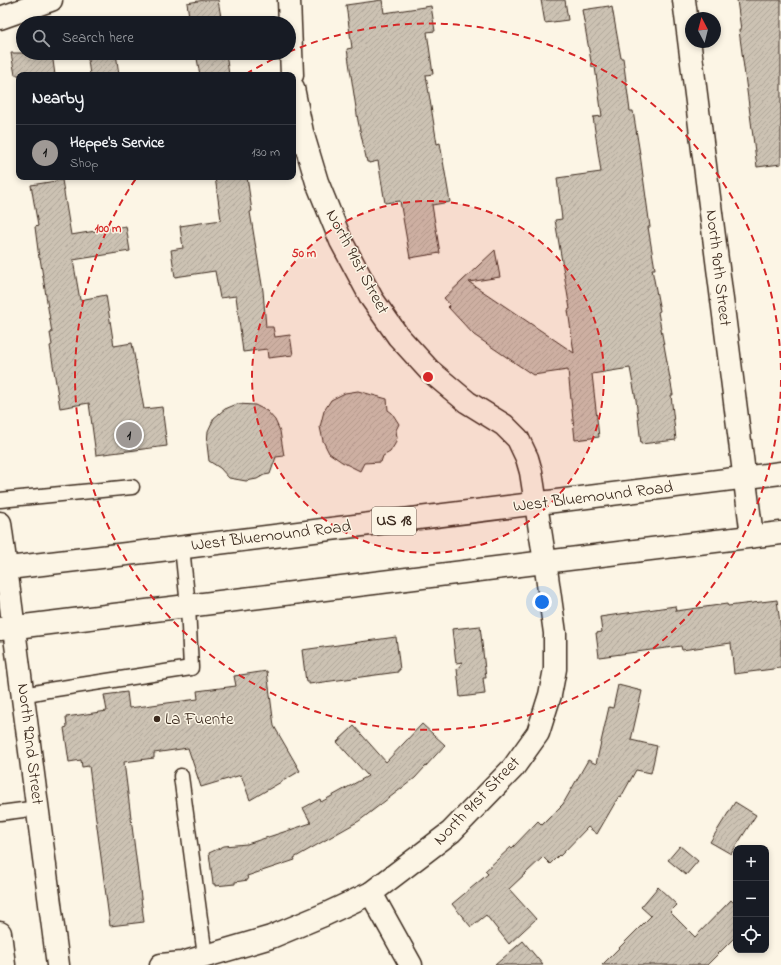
<!DOCTYPE html>
<meta charset="utf-8">
<style>
:root{--surface:#171b24;--page:#242831;--text:#f1f3f6;--muted:#9ea1a6;--line:#363941;--accent:#9f9995}
body{margin:0;font-family:"Indie Flower",sans-serif;background:var(--page);color:var(--text)}
.controls{position:absolute;right:12px;bottom:12px;display:grid;overflow:hidden;border-radius:8px;box-shadow:0 2px 6px #0003}
.controls button{width:36px;height:36px;display:grid;place-items:center;padding:0;border:0;border-bottom:1px solid var(--line);background:var(--surface);color:var(--text);font:20px sans-serif}
.compass{position:absolute;left:685px;top:12px;width:36px;height:36px;border-radius:50%;background:var(--surface);box-shadow:0 2px 6px #0003;rotate:353deg}
.you{position:absolute;left:542px;top:602px;width:14px;height:14px;margin:-10px;border:3px solid #fff;border-radius:50%;background:#1a73e8;box-shadow:0 0 0 6px #1a73e833}
.badge{display:grid;place-items:center;width:26px;height:26px;border-radius:50%;background:var(--accent);color:#111;font-size:13px;font-weight:700}
.pin{position:absolute;translate:-50% -50%;border:2px solid #fff;box-shadow:0 1px 4px #0006}
.list{margin:0;padding:0;list-style:none}
h2{display:flex;justify-content:space-between;align-items:center;height:52px;margin:0;padding:0 16px;font-size:17px}
h2 small{font-size:13px;font-weight:400;color:var(--muted)}
.list li{display:grid;grid-template-columns:26px 1fr auto;gap:12px;align-items:center;box-sizing:border-box;height:56px;padding:0 16px;border-top:1px solid var(--line)}
.list b{display:block;font-size:15px;white-space:nowrap}
.list p{margin:0;font-size:13px;white-space:nowrap;color:var(--muted)}
.list em{font-size:13px;font-style:normal;color:var(--muted)}
.icon{flex:none;width:22px;height:22px;fill:none;stroke:currentColor;stroke-width:2;stroke-linecap:round;stroke-linejoin:round}
.map{position:relative;flex:none;width:781px;height:965px;overflow:hidden}
.search{position:absolute;background:var(--surface);box-shadow:0 2px 6px #0003;left:16px;top:16px;width:280px;height:44px;display:flex;align-items:center;gap:10px;box-sizing:border-box;padding:0 14px;border-radius:22px;color:var(--muted);font-size:15px}
.panel{position:absolute;background:var(--surface);box-shadow:0 2px 6px #0003;left:16px;top:72px;width:280px;height:108px;border-radius:8px}
.map>svg:first-child{display:block}
.building{fill:url(#building-hatch);stroke:#3b2a1e}
.lines{fill:none;stroke-linecap:round;stroke-linejoin:round}
.lane-casing{stroke:#3b2a1e;stroke-width:17}
.street-casing{stroke:#3b2a1e;stroke-width:25}
.secondary-casing{stroke:#3b2a1e;stroke-width:25}
.primary-casing{stroke:#3b2a1e;stroke-width:25}
.lane{stroke:#fcf5e5;stroke-width:14}
.street{stroke:#fcf5e5;stroke-width:22}
.secondary{stroke:#fcf5e5;stroke-width:22}
.primary{stroke:#fcf5e5;stroke-width:22}
.ring{fill:none;stroke:#d62828;stroke-width:2;stroke-dasharray:7 5}
.poi-dot{fill:#3b2a1e;stroke:#fcf5e5;stroke-width:1.5}
.labels{text-anchor:middle;dominant-baseline:central;stroke-width:3;stroke-linejoin:round;paint-order:stroke}
.shield{fill:#fcf5e5;stroke:#75675a;stroke-width:1}
.shield-label{font-size:16px;font-weight:bold;fill:#3b2a1e}
.street-label{font-size:17px;fill:#3b2a1e;stroke:#fcf5e5}
.poi-label{font-size:17px;fill:#3b2a1e;stroke:#fcf5e5;text-anchor:start}
.centre{fill:#d62828;stroke:#fcf5e5;stroke-width:2}
.ring-label{font-size:12px;text-anchor:middle;font-weight:bold;fill:#d62828;stroke:#fcf5e5;stroke-width:3;stroke-linejoin:round;paint-order:stroke}
</style>
<div class="map">
<svg width="781" height="965" viewBox="0 0 781 965">
<defs>
<pattern id="building-hatch" width="6" height="6" patternUnits="userSpaceOnUse"><rect width="6" height="6" fill="#ccc2b3"/><path d="M-1 1l2-2M0 6l6-6M5 7l2-2" fill="none" stroke="#b0a79a"/></pattern>
</defs>
<rect width="100%" height="100%" fill="#fcf5e5"/>
<filter id="ink" filterUnits="userSpaceOnUse"><feTurbulence type="fractalNoise" baseFrequency=".025" numOctaves="2"/><feDisplacementMap in="SourceGraphic" scale="8" xChannelSelector="R" yChannelSelector="G"/><feConvolveMatrix kernelMatrix="1 2 1 2 8 2 1 2 1" color-interpolation-filters="sRGB"/></filter>
<g filter="url(#ink)">
<g class="building">
<path d="M204,0H218L222,23H190L187,3Z"/>
<path d="M382,0L384,13L431,6L435,31L427,32L433,74L426,75L437,144L440,143L450,202L432,205L440,253L410,258L400,201L385,203L378,161L369,163V162H367L358,121L347,49L352,48L346,5Z"/>
<path d="M541,0H565L568,20L545,23Z"/>
<path d="M737,0H781V164L757,167L739,30H741Z"/>
<path d="M609,6V8L612,7L621,58H623L630,111H633L640,154L650,227H648L655,269H652L660,311L658,312L673,395H671L676,440L641,444L636,400L630,368L592,374L599,437L575,440L568,370L533,375L474,335L448,307L450,305L444,298L495,250L500,277L469,282L574,353L568,310L570,309L555,220L562,219L557,178L601,172L593,117L602,116L595,67H592L582,10Z"/>
<path d="M11,53H52L55,75H15Z"/>
<path d="M87,53H116L119,75H90Z"/>
<path d="M196,53H226L229,75H200Z"/>
<path d="M215,177H247L252,211L250,212L263,291L266,327H273L275,337L290,335L293,355L268,358L267,349L243,352L236,296L220,298L215,271L175,277L171,250L183,248L180,226L221,220Z"/>
<path d="M62,180L71,235L126,226L130,251L73,260L80,300L106,295L114,346L132,343L144,409L162,407L167,446L96,455L89,403L60,408L50,346L52,345L50,333H52L40,258H39L35,227L38,226L31,185Z"/>
<path d="M358,391L387,399L388,410L392,413L399,424L396,430L397,438L395,444L390,452L383,456L381,462L364,463L360,471L342,462L329,453L323,441L320,427L324,411L331,400L345,393Z"/>
<path d="M237,404L255,405L267,411L275,420L280,431L284,456L276,457L270,474L264,475L257,479L246,481L229,478L220,468L209,461L207,444L208,431L214,418L225,409Z"/>
<path d="M777,600L781,631V668L734,674L731,643L682,650L681,646L599,657L596,633L602,632L600,617L675,606L676,611L727,604L728,606Z"/>
<path d="M480,626L486,678H483L485,694L460,697L457,669L463,662L456,663L452,629Z"/>
<path d="M396,637L400,670H398V672L309,684V682H306L302,650Z"/>
<path d="M267,671L274,726L300,771L250,800L241,775L201,787L188,748L154,753V758L124,762L144,922L110,926L89,766L82,767L81,760L69,762L64,728L67,727L66,717L107,711L104,695L127,692L129,708L198,699L197,691L236,686L234,676Z"/>
<path d="M618,685L642,691L631,740L657,746L651,773L636,770L621,797L619,796L597,834L588,827L560,856L559,855L550,864L543,857L509,889L536,919L509,944L486,915L471,927L452,904L488,874L485,871L511,847L512,848L538,821L542,825L563,804L588,760L596,764L609,707L613,708Z"/>
<path d="M422,724L445,745L415,778L359,821L294,858L295,860L247,876L248,880L235,882V884L215,886V884H213L209,853L224,846L247,844L311,823L303,808L320,799L321,802L368,776L337,742L354,726L386,762Z"/>
<path d="M735,802L756,815L731,854L710,842Z"/>
<path d="M680,846L698,861L686,875L668,860Z"/>
<path d="M658,887L677,905L670,912L695,937L731,900L736,905V936L707,965H602L651,916L641,907Z"/>
<path d="M523,941L543,965H495Z"/>
</g>
<g class="lines">
<g class="lane-casing">
<g id="lane">
<path d="M0,500L132,487"/>
<path d="M23,695L49,690L191,668L188,606L182,547"/>
<path d="M181,776L205,956"/>
<path d="M0,813L38,808"/>
</g>
</g>
<g class="street-casing">
<g id="street">
<path d="M289,0L292,75"/>
<path d="M684,0L752,536"/>
<path d="M0,18L51,0"/>
<path d="M293,88L302,132L317,182L341,241L372,299L398,336L429,370L467,402L504,425L518,439L527,458L531,472L545,562L555,633V669L550,695L538,733L513,768L451,832L371,893L411,965"/>
<path d="M0,523L6,568"/>
<path d="M161,965L182,963L271,937L326,914L371,893"/>
</g>
</g>
<g class="secondary-casing">
<g id="secondary">
<path d="M6,568L58,965"/>
<path d="M0,933L4,965"/>
</g>
</g>
<g class="primary-casing">
<g id="primary">
<path d="M0,569L177,548L781,473"/>
<path d="M0,629L781,533"/>
</g>
</g>
<use href="#lane" class="lane"/>
<use href="#street" class="street"/>
<use href="#secondary" class="secondary"/>
<use href="#primary" class="primary"/>
</g>
</g>
<circle cx="428" cy="377" r="176" fill="#d62828" fill-opacity=".12"/>
<g class="ring">
<circle cx="428" cy="377" r="176"/>
<path d="M781 380A353 353 0 1 1 137 177M246 74A353 353 0 0 1 781 374"/>
</g>
<circle class="poi-dot" cx="157" cy="719" r="4"/>
<g class="labels">
<rect class="shield" x="372" y="507" width="44" height="28" rx="3"/>
<g class="shield-label">
<text x="394" y="521">US 18</text>
</g>
<g class="street-label">
<text transform="translate(357 262) rotate(62)">North 91st Street</text>
<text transform="translate(718 268) rotate(83)">North 90th Street</text>
<text transform="translate(593 497) rotate(-7)">West Bluemound Road</text>
<text transform="translate(271 536) rotate(-7)">West Bluemound Road</text>
<text transform="translate(30 744) rotate(83)">North 92nd Street</text>
<text transform="translate(477 801) rotate(-46)">North 91st Street</text>
</g>
<g class="poi-label">
<text x="165" y="719">La Fuente</text>
</g>
</g>
<circle cx="428" cy="377" r="6" class="centre"/>
<g class="ring-label">
<text x="108" y="232">100 m</text>
<text x="304" y="257">50 m</text>
</g>
</svg>
<div class="controls">
<button>+</button>
<button>−</button>
<button><svg class="icon" aria-label="locate" viewBox="0 0 24 24"><circle cx="12" cy="12" r="6"/><path d="M12 2v4M12 18v4M2 12h4M18 12h4"/></svg></button>
</div>
<svg class="compass" viewBox="-18 -18 36 36"><path d="M0-13l5 13h-10z" fill="#e53935"/><path d="M0 13l5-13h-10z" fill="#9ea1a6"/></svg>
<div class="you"></div>
<div class="pin badge" style="left:129px;top:435px">1</div>
<div class="search"><svg class="icon" aria-label="search" viewBox="0 0 24 24"><circle cx="10" cy="10" r="6"/><path d="M15 15l6 6"/></svg>Search here</div>
<section class="panel">
<h2>Nearby<small></small></h2>
<ul class="list">
<li><span class="badge">1</span><div><b>Heppe's Service</b><p>Shop</p></div><em>130 m</em></li>
</ul>
</section>
</div>
